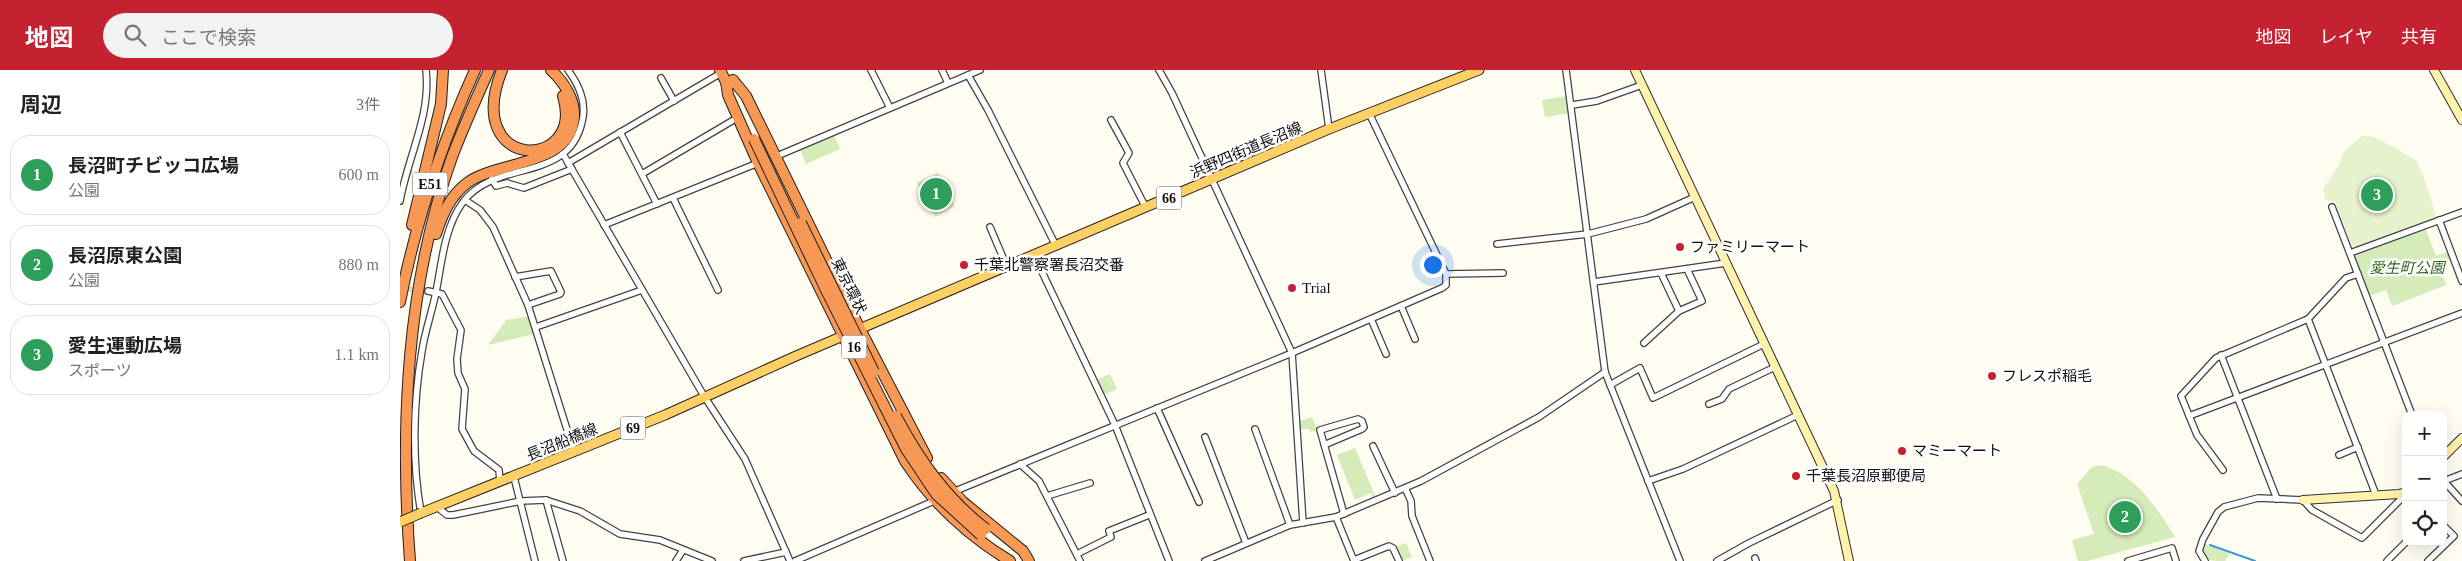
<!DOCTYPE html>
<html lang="ja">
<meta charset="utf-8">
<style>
:root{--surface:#fff;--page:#f2f2f2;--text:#222;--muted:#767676;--line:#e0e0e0;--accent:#c42231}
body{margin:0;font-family:"Times New Roman","Noto Sans JP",serif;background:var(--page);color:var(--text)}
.controls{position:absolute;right:15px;bottom:15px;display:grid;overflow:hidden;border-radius:10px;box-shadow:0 5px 20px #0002}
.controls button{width:45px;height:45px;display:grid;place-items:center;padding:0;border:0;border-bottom:1px solid var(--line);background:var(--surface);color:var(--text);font:25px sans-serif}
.you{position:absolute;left:1032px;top:194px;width:18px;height:18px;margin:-12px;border:4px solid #fff;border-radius:50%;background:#1a73e8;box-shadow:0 0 0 8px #1a73e833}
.badge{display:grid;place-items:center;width:32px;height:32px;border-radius:50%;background:var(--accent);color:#fff;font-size:16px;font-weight:700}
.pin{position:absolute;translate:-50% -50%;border:2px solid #fff;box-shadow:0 1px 5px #0006}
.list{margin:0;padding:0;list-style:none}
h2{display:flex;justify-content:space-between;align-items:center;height:65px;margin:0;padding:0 20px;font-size:21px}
h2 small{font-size:16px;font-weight:400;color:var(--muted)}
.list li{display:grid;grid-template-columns:32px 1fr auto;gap:15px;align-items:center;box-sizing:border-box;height:80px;margin:0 10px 10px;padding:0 10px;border:1px solid var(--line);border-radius:20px}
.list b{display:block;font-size:19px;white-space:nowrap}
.list p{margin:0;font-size:16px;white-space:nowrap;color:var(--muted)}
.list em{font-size:16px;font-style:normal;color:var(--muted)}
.icon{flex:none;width:28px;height:28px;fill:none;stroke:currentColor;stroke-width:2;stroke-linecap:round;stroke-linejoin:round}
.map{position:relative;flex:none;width:2062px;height:491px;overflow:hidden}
header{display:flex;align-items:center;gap:30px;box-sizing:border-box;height:70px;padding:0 25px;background:var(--accent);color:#fff}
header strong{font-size:24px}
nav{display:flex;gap:28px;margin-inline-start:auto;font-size:18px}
.search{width:350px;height:45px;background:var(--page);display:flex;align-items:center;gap:12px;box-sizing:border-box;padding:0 18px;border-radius:28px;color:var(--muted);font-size:19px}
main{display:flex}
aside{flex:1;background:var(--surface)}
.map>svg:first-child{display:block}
.green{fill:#d5ebb9}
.pitch{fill:#e6f2cb}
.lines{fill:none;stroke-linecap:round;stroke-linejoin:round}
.stream{stroke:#389bd2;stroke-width:2}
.street-tunnel{stroke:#dbd8cf;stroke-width:5.5;stroke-dasharray:5.5 3;stroke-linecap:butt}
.street-casing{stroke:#424242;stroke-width:8}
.secondary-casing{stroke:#313131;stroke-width:10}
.primary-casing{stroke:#202020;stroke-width:11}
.highway-casing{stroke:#202020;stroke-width:12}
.street{stroke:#fff;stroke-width:5.5}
.secondary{stroke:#fff2ac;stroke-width:8}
.primary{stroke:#fcd064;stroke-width:9}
.highway{stroke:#f89855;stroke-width:10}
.primary-bridge-casing{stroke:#202020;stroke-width:11;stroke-linecap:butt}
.highway-bridge-casing{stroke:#202020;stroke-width:12;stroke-linecap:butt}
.primary-bridge{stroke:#fcd064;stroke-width:9}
.highway-bridge{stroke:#f89855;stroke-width:10}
.poi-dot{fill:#c42231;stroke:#fff;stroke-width:2}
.labels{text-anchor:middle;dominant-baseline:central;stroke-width:5;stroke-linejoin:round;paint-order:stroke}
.shield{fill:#fff;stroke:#575757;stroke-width:1}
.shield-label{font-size:14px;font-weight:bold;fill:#0f0f0f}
.street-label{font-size:15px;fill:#0f0f0f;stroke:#fff}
.poi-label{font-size:15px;fill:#0f0f0f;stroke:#fff;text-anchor:start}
.park-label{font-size:15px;font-style:italic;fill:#306a1c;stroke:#fff}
</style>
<header>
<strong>地図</strong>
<div class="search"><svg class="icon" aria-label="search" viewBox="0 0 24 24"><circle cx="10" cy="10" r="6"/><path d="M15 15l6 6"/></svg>ここで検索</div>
<nav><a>地図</a><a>レイヤ</a><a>共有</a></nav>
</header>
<main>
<aside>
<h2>周辺<small>3件</small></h2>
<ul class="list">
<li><span class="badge" style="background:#2e9e5b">1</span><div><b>長沼町チビッコ広場</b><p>公園</p></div><em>600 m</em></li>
<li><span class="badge" style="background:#2e9e5b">2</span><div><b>長沼原東公園</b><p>公園</p></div><em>880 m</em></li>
<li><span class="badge" style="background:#2e9e5b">3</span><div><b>愛生運動広場</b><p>スポーツ</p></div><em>1.1 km</em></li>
</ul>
</aside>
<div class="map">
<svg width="2062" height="491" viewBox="0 0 2062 491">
<rect width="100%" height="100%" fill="#fffcf1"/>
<g class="green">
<path d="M1167,26L1170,43L1145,47L1142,30Z"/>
<path d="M434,65L440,79L406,94L400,80Z"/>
<path d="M538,103L555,136L535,147L517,113Z"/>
<path d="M2025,158L2036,186L2050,181L2052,188L2038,193L2046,215L1992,236L1986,220L1969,226L1954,186Z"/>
<path d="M130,246L135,264L88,275L106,250Z"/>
<path d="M710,304L717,319L703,325L696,310Z"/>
<path d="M912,347L918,361L910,362L909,359H900V351Z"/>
<path d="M955,378L976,428L974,429L971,423L955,430L937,385Z"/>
<path d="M1701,395C1735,404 1757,438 1775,467L1687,491H1678L1672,470L1694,464L1677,414L1692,397Z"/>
<path d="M1006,473L1012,487L1002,491L996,477Z"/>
<path d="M1803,473L1830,484L1825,491C1810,491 1800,491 1803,473Z"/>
</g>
<path class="pitch" d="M1962,66L1975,67L2016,90L2025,110L2037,149L1958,178L1951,174L1935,131H1926L1923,119L1939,95L1944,81Z"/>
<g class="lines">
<path class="stream" d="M1810,475L1855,491"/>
<g class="street-tunnel">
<path d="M7,101L65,130"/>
<path d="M1,218L21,221"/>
</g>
<g class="street-casing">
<g id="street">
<path d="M471,0L490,38"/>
<path d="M542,0L548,13"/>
<path d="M759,0L772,23L892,283L903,453"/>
<path d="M921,0L929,59"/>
<path d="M1166,0L1205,302L1280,491"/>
<path d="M568,5L588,40L656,176"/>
<path d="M261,8L274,31"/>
<path d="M1172,35L1197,31L1242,15"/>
<path d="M969,43L1046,204L1103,203"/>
<path d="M711,50L729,83L723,93L746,138"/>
<path d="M220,62L257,134"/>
<path d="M163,84L304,326L345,389L390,491"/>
<path d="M377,86L580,0"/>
<path d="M168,93L321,3"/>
<path d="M242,104L337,48"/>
<path d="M92,109L96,116L107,113L124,118L172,99"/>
<path d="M273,128L318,220"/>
<path d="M65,130L80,140L93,157L128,235L174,382"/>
<path d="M0,131C8,86 31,46 26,0"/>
<path d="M1932,137L2012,345"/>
<path d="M2039,150L2062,211"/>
<path d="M204,155L358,93"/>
<path d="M590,157L607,197"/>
<path d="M1097,174L1188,164L1246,149L1295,127"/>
<path d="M1950,183L2062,142"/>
<path d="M634,185L715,355L769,491"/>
<path d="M1261,203L1279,241"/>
<path d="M115,207L151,201L161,222L160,224L128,235"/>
<path d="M1194,212L1326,193"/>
<path d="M28,221L42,224L61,260L57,289L58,303L65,319L62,359L74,381L99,400L100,412"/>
<path d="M1001,236L1015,269"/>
<path d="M971,249L986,284"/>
<path d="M1908,249L1976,425"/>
<path d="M136,257L242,220"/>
<path d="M1244,273L1279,241L1302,231L1287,199"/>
<path d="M1821,285L1877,429"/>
<path d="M1210,315L1240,298L1253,328L1364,274"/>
<path d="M1309,334L1322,329L1329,319L1375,297"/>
<path d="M757,338L799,432"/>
<path d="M1789,346L2062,243"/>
<path d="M855,359L890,455"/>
<path d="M805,367L846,473"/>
<path d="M924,375L962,359L964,357L962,351L958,349L920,360L944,444"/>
<path d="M973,376L995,423"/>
<path d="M1939,385L1958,377"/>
<path d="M620,394L639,411L680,491"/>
<path d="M1823,400L1797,365L1781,326L1816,288L1908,249L1946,208L1958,204"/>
<path d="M114,407L135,491"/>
<path d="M2043,410L2062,431"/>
<path d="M1248,411L1283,399L1398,345"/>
<path d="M2044,411L2062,404"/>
<path d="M1005,418L1011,431L1012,446L1030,491"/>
<path d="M553,422L892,283L1042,218L1046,215V204"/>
<path d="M647,426L690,413"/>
<path d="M146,430L163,491"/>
<path d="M37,437L47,445H53L121,431L146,430L180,441L220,464L260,470L312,491"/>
<path d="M21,443C12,392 13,332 22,281C25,261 32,242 36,222C42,192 44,158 63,132C96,88 168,114 182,52C187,33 180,16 168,0"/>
<path d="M936,447L954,491"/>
<path d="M677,484L711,467L709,461L749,445"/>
<path d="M1355,488L1356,491"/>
<path d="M954,490L989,476L993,478L999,491"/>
<path d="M276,491L283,480"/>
<path d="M344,491L386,482"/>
<path d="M395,491L534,431"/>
<path d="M805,491L890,455L936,447L1021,411L1139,347L1205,302"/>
<path d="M1317,491L1349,473L1438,430"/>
<path d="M1728,491L1772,478L1776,491"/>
<path d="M1805,491L1799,481L1803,469L1818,442L1824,437L1858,428L1903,430L1912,440L1962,468L2001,429L2003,424"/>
<path d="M1987,491L2006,472"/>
<path d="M2028,491L2054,466L2043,455"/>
</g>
</g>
<g class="secondary-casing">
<g id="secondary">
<path d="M1235,0L1434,421L1449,491"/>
<path d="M2034,0L2062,50"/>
<path d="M2043,387L2062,368"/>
<path d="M1903,430L1999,424L2006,422"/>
</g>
</g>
<g class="primary-casing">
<path id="primary" d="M21,443L265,345L396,286L929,59L1079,0"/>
</g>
<g class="highway-casing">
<g id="highway">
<path d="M102,0C61,103 186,102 163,26"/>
<path d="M320,0L328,16"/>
<path d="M333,10L346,26L460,259L527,388"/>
<path d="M326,11L328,25L358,93L505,391C533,434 567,465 610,491"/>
<path d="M12,155L41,34L43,0"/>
<path d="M36,164C42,145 50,126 67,113C98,90 171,97 174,47C175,29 164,12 151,0"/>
<path d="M0,232C16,151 41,75 75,0"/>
<path d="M541,408L563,432L623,481L629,491"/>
<path d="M10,491C0,356 6,216 52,87C63,58 76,29 89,0"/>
</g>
</g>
<use href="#street" class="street"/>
<use href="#secondary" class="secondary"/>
<use href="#primary" class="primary"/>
<use href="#highway" class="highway"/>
<g class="primary-bridge-casing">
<path id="primary-bridge" d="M0,452L21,443"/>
</g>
<g class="highway-bridge-casing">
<g id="highway-bridge">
<path d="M354,69L426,220L506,379L536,424L581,465"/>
<path d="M401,153L474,302"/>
<path d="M496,346C520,391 546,428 586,459"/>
</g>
</g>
<use href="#primary-bridge" class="primary-bridge"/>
<use href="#highway-bridge" class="highway-bridge"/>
</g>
<g class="poi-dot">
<circle cx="1280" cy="177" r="5"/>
<circle cx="564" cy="195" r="5"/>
<circle cx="892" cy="218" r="5"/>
<circle cx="1592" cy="306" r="5"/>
<circle cx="1502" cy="381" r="5"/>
<circle cx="1396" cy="406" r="5"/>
</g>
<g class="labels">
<g class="shield">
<rect x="12.5" y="102.5" width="35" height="23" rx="4"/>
<rect x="756.5" y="116.5" width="25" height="23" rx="4"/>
<rect x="441.5" y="265.5" width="25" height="23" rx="4"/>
<rect x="220.5" y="346.5" width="25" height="23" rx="4"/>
</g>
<g class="shield-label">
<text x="30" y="114">E51</text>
<text x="769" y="128">66</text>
<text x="454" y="277">16</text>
<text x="233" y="358">69</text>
</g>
<g class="street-label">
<text transform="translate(846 80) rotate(-23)">浜野四街道長沼線</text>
<text transform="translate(449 216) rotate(64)">東京環状</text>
<text transform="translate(162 372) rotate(-22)">長沼船橋線</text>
</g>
<g class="poi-label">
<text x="1290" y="177">ファミリーマート</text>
<text x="574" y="195">千葉北警察署長沼交番</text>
<text x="902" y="218">Trial</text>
<text x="1602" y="306">フレスポ稲毛</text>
<text x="1512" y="381">マミーマート</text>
<text x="1406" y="406">千葉長沼原郵便局</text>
</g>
<g class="park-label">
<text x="2007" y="198">愛生町公園</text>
</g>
</g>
</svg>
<div class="controls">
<button>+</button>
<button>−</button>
<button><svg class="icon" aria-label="locate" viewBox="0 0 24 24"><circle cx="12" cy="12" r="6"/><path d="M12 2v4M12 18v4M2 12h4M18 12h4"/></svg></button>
</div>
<div class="you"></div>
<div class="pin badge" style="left:536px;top:124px;background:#2e9e5b">1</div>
<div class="pin badge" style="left:1725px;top:447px;background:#2e9e5b">2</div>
<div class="pin badge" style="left:1977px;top:125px;background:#2e9e5b">3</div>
</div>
</main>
